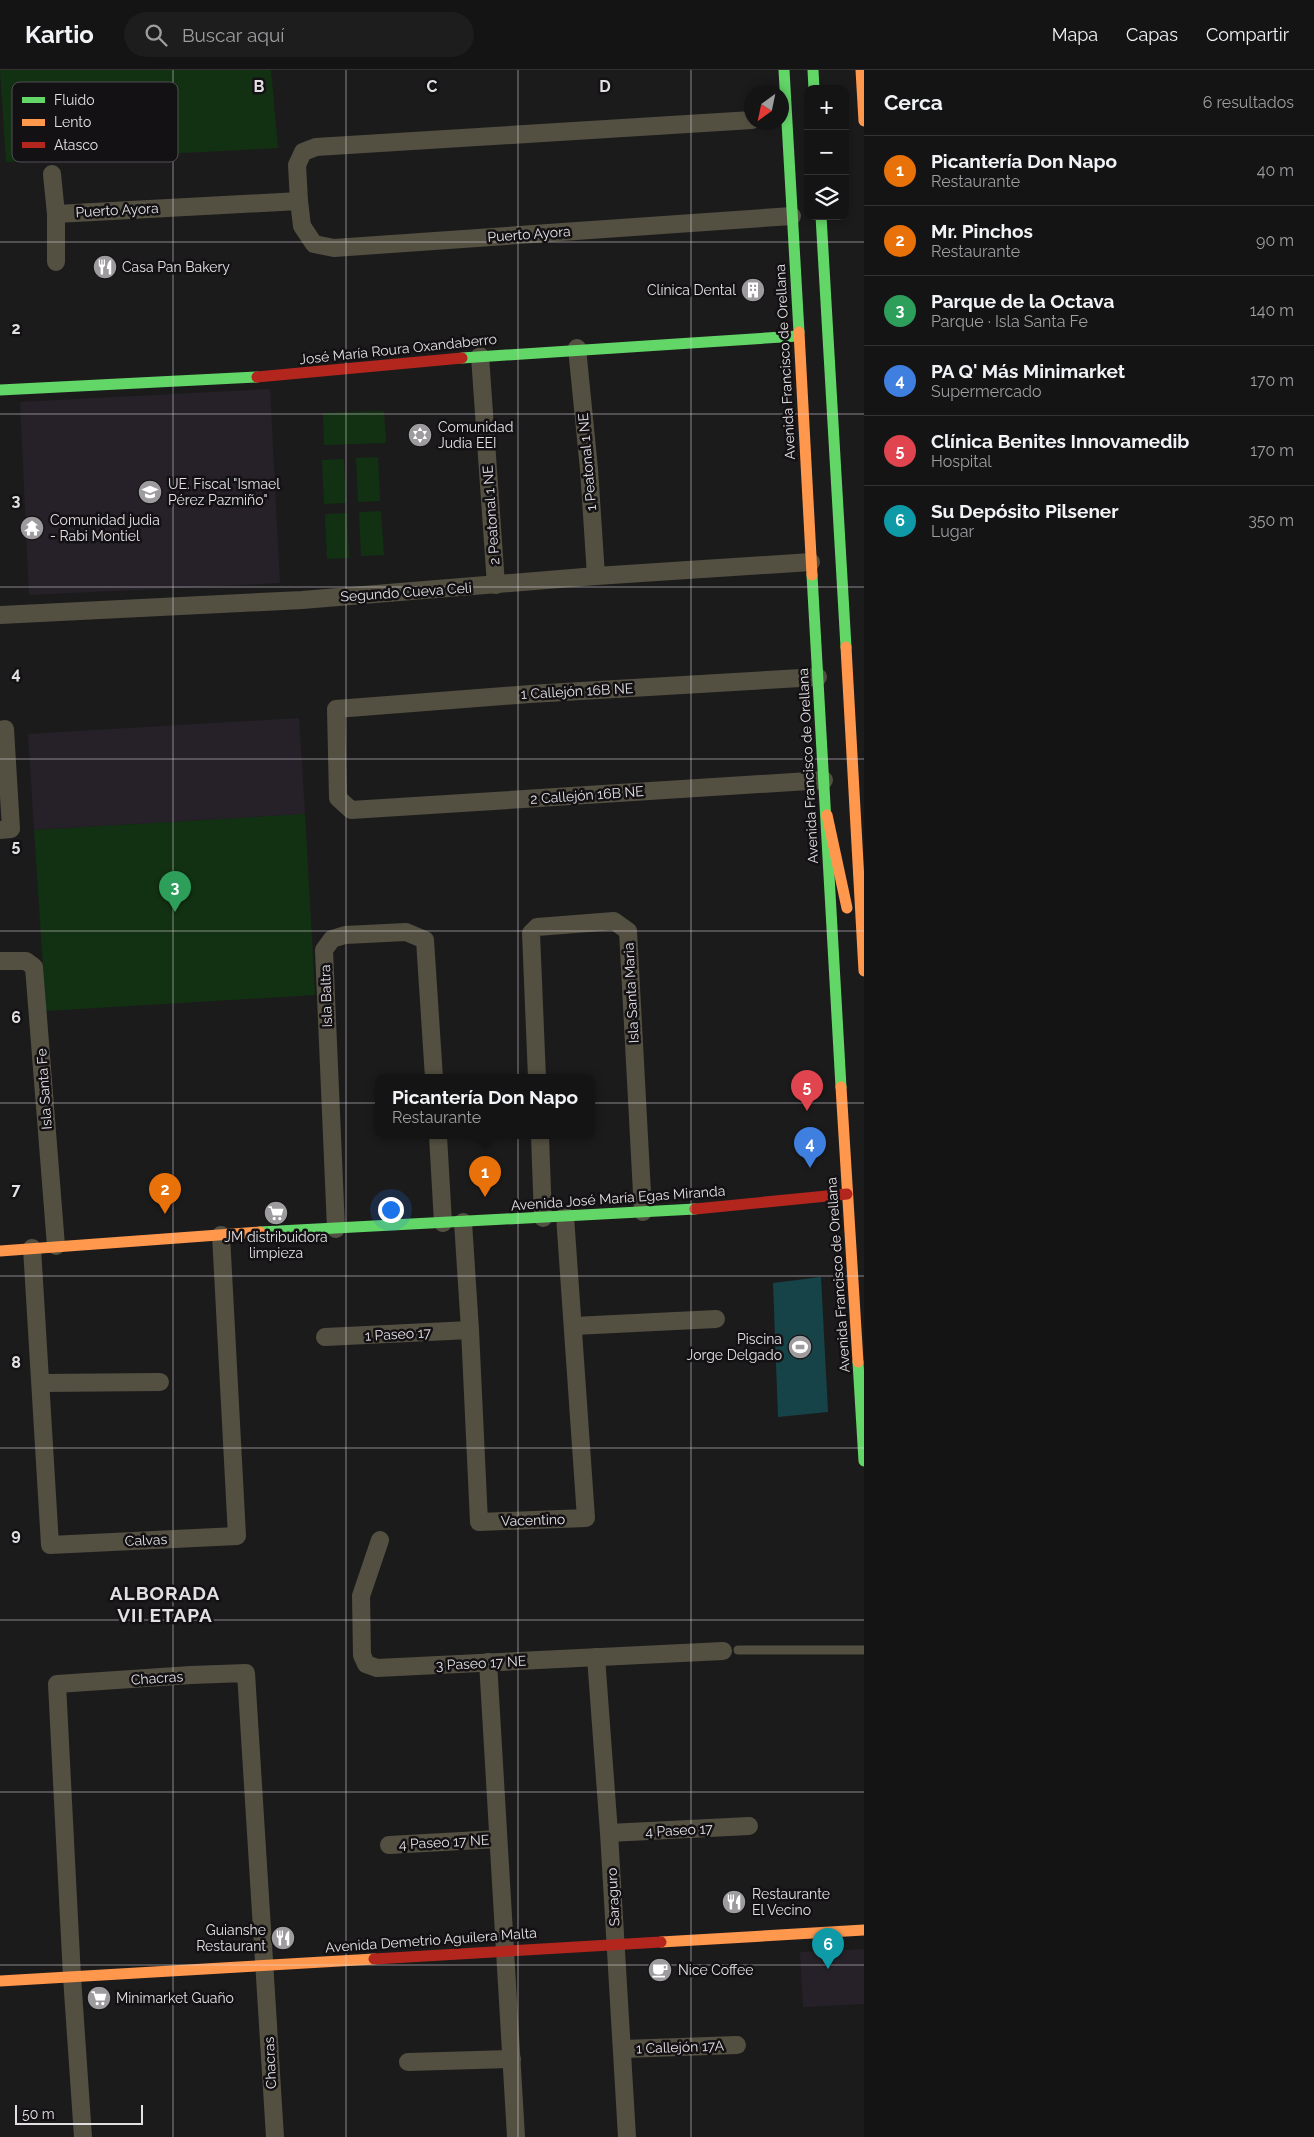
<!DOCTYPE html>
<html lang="es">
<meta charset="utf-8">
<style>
:root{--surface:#151415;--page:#1e1d1e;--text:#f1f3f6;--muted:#9d9ea0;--line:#343334;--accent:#8c9099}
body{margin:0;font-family:Raleway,sans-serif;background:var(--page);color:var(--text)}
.controls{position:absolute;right:15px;top:15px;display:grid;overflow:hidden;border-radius:10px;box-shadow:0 2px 8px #0003}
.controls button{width:45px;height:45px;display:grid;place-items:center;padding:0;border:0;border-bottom:1px solid var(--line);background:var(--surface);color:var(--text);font:25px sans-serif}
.compass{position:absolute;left:744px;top:15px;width:45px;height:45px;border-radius:50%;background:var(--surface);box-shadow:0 2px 8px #0003;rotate:213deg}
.scale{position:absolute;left:15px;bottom:12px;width:128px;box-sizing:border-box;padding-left:5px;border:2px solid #e2e0e3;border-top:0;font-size:14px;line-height:18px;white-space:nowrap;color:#e2e0e3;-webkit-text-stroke:4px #131114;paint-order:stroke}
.you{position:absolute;left:390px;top:1139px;width:18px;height:18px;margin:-12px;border:4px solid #fff;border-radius:50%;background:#1a73e8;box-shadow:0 0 0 8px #1a73e833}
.badge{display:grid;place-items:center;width:32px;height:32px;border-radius:50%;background:var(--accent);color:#fff;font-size:16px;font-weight:700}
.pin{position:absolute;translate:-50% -41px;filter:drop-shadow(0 1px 2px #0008)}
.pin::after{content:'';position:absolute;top:26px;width:18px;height:15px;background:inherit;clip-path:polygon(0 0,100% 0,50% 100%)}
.popup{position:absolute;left:375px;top:1004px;width:220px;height:65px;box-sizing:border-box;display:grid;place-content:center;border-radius:10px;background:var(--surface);filter:drop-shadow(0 1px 4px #0005);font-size:16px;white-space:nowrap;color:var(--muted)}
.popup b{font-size:19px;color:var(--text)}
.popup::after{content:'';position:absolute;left:50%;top:100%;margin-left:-10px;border:10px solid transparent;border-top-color:var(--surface)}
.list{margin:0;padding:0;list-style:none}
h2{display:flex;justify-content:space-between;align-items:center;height:65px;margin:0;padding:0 20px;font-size:21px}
h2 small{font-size:16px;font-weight:400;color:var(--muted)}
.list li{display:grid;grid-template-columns:32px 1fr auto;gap:15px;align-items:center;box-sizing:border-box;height:70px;padding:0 20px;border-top:1px solid var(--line)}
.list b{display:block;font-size:19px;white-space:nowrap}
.list p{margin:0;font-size:16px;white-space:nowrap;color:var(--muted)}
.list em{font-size:16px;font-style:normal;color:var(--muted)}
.icon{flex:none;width:28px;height:28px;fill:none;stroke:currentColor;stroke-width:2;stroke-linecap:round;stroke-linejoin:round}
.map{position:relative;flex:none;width:864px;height:2067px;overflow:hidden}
header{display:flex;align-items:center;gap:30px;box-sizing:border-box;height:70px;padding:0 25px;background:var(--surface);border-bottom:1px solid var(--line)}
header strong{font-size:24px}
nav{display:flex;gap:28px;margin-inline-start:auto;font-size:18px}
.search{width:350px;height:45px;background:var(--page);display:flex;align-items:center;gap:12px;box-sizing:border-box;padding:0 18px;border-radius:28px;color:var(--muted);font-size:19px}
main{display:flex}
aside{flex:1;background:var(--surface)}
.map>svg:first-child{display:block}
.built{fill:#262128}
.green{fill:#123112}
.water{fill:#164348}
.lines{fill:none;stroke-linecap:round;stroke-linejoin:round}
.lane{stroke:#534f41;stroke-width:9}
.street{stroke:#534f41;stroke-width:18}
.fast{stroke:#63d668;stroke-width:11}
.slow{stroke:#ff974d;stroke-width:11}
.jam{stroke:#b3261e;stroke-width:11}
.grid{fill:none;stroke:#e2e0e3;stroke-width:1;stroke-opacity:0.55}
.labels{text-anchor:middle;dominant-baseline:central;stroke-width:5;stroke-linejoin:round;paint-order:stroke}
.street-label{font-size:14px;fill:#e2e0e3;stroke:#131114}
.poi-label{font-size:14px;fill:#e2e0e3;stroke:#131114;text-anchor:start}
.district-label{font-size:19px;font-weight:bold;letter-spacing:1px;fill:#e2e0e3;stroke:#131114}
.key{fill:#131114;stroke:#514f52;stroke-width:1}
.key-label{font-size:14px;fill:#e2e0e3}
.grid-label{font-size:16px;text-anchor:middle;font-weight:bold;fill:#e2e0e3;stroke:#131114;stroke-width:5;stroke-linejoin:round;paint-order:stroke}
</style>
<header>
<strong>Kartio</strong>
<div class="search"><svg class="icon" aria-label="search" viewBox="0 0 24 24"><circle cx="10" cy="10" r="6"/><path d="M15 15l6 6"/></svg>Buscar aquí</div>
<nav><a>Mapa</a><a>Capas</a><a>Compartir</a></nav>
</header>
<main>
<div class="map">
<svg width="864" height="2067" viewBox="0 0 864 2067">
<rect width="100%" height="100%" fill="#1c1b1c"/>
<g class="built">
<path d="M270,319L280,513L29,525L20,332Z"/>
<path d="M299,648L305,744L34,760L28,664Z"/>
<path d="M864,1879V1934L803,1937L800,1882Z"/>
</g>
<g class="green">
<path d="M0,0H271L278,78L6,92Z"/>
<path d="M384,341L386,373L324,375L323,343Z"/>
<path d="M378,387L380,431L358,432L356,388Z"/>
<path d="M344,389L346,433L324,434L322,390Z"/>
<path d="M381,441L384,485L361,486L359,442Z"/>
<path d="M347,443L349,488L327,489L325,444Z"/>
<path d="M305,744L315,925L46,941L34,760Z"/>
</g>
<path class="water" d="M821,1207L828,1342L778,1347L773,1213Z"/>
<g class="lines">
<path class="lane" d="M738,1580H864"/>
<g class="street">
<path d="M752,50L316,77L303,82L297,95L299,131L302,156L314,174L334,178L792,146"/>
<path d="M52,104L56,144V192"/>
<path d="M56,144L299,131"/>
<path d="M577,278L589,399L596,506"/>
<path d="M480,286L496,515"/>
<path d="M0,545L302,530L596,506L811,492"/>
<path d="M818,607L530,624L336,639L338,728L351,740L824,710"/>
<path d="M0,660L5,659L11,759L0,760"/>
<path d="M0,891H26L34,897L56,1176"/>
<path d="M537,1008L531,863L537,857L614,851L628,861L643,1142"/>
<path d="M438,1066L443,1153"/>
<path d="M540,1066L543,1148"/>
<path d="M463,1152L470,1260L479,1452L586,1448L565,1146"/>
<path d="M336,1159L324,880L332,869L345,865L406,862L425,870L434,1008"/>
<path d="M32,1178L50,1475L237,1466L221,1165"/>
<path d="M574,1256L716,1249"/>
<path d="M325,1267L470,1260"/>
<path d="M41,1313L160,1312"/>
<path d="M380,1470L361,1526L362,1585L366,1594L377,1598L723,1581"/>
<path d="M596,1587L609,1763L627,2067"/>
<path d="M488,1592L516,2067"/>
<path d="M609,1763L749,1756"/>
<path d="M389,1775L498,1769"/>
<path d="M623,1979L737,1975"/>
<path d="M408,1992L512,1989"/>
<path d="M83,2067L72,1907L57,1614L191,1605L246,1603L275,2067"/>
</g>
<g class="fast">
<path d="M784,0L799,262"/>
<path d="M813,0L814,19"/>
<path d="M821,146L846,577"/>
<path d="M462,288L798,266"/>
<path d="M0,320L257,307"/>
<path d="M812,505L841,1017"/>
<path d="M260,1162L695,1139"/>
<path d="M858,1292L864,1391"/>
</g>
<g class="slow">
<path d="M861,0L864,51"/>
<path d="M799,262L812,505"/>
<path d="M846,577L864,901"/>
<path d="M827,745L847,838"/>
<path d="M841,1017L858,1292"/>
<path d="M0,1181L260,1162"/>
<path d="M661,1872L864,1860"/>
<path d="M0,1911L374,1889"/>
</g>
<g class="jam">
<path d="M257,307L462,288"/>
<path d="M695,1139L847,1124"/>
<path d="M374,1889L661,1872"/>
</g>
</g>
<path class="grid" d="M173,0V2067M346,0V2067M518,0V2067M691,0V2067M0,172H864M0,344H864M0,517H864M0,689H864M0,861H864M0,1033H864M0,1206H864M0,1378H864M0,1550H864M0,1722H864M0,1895H864"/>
<defs>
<g id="restaurant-disc" transform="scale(1.25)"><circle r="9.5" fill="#9d9b9d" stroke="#131114"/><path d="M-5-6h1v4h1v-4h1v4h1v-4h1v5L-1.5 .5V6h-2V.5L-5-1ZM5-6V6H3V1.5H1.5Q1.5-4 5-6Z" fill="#fff"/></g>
<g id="building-disc" transform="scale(1.25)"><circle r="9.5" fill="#9d9b9d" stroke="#131114"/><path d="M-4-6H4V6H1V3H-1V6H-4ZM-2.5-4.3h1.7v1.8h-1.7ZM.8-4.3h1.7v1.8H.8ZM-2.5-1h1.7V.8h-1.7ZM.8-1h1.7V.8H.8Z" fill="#fff"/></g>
<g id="synagogue-disc" transform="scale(1.25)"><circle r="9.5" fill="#9d9b9d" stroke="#131114"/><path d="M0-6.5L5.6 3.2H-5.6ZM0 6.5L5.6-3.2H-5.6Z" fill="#fff"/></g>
<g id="school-disc" transform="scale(1.25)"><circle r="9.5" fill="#9d9b9d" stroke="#131114"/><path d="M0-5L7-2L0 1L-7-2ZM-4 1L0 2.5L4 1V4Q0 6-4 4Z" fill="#fff"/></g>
<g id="temple-disc" transform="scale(1.25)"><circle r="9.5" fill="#9d9b9d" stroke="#131114"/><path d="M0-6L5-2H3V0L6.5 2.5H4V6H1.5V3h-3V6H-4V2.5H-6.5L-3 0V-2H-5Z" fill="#fff"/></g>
<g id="supermarket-disc" transform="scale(1.25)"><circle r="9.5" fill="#9d9b9d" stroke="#131114"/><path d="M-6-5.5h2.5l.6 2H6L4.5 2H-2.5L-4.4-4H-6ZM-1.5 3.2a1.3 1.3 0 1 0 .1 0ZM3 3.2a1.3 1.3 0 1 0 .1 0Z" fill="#fff"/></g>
<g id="stadium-disc" transform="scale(1.25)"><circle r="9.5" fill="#9d9b9d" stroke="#131114"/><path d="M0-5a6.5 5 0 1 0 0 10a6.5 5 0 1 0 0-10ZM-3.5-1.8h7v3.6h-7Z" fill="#fff"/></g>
<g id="cafe-disc" transform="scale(1.25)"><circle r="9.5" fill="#9d9b9d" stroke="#131114"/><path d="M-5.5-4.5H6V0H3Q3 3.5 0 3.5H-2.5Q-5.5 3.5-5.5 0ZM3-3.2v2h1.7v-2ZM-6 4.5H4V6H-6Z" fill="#fff"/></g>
</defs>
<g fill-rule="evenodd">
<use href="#restaurant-disc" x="105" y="197"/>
<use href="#building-disc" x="753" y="220"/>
<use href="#synagogue-disc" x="420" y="365"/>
<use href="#school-disc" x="150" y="422"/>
<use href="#temple-disc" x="32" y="458"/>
<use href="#supermarket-disc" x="276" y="1143"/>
<use href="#stadium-disc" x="800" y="1277"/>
<use href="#restaurant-disc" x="734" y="1832"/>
<use href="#restaurant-disc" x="283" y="1868"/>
<use href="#cafe-disc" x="660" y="1900"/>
<use href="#supermarket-disc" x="99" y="1928"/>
</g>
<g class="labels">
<g class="street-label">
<text transform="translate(117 140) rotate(-3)">Puerto Ayora</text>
<text transform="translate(529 164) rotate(-4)">Puerto Ayora</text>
<text transform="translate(398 279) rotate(-6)">José María Roura Oxandaberro</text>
<text transform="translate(785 292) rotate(-93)">Avenida Francisco de Orellana</text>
<text transform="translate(587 392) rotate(-95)">1 Peatonal 1 NE</text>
<text transform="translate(491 445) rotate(-94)">2 Peatonal 1 NE</text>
<text transform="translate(406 522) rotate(-4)">Segundo Cueva Celi</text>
<text transform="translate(577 621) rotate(-3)">1 Callejón 16B NE</text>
<text transform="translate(808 696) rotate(-93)">Avenida Francisco de Orellana</text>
<text transform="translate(587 725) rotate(-4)">2 Callejón 16B NE</text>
<text transform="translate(631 923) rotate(-93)">Isla Santa Maria</text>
<text transform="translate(326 926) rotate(-92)">Isla Baltra</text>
<text transform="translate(44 1019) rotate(-94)">Isla Santa Fe</text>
<text transform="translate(618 1128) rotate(-4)">Avenida José María Egas Miranda</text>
<text transform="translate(838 1205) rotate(-94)">Avenida Francisco de Orellana</text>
<text transform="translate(398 1264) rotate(-3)">1 Paseo 17</text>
<text transform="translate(533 1450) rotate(-2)">Vacentino</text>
<text transform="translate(146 1470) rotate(-3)">Calvas</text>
<text transform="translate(481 1593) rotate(-3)">3 Paseo 17 NE</text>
<text transform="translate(157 1608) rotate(-4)">Chacras</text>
<text transform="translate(679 1760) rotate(-3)">4 Paseo 17</text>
<text transform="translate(444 1772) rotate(-3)">4 Paseo 17 NE</text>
<text transform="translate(613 1827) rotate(-93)">Saraguro</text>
<text transform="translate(431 1870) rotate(-4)">Avenida Demetrio Aguilera Malta</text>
<text transform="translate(680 1977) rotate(-2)">1 Callejón 17A</text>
<text transform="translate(270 1993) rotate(-93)">Chacras</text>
</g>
<g class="poi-label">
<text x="122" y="197">Casa Pan Bakery</text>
<text x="736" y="220" text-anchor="end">Clínica Dental</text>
<text x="438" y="357">Comunidad<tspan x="438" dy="16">Judia EEI</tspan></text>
<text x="168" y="414">UE. Fiscal "Ismael<tspan x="168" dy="16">Pérez Pazmiño"</tspan></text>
<text x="50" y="450">Comunidad judia<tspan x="50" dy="16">- Rabi Montiel</tspan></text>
<text x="276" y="1167" text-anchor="middle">JM distribuidora<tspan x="276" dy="16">limpieza</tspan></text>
<text x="782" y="1269" text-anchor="end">Piscina<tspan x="782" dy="16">Jorge Delgado</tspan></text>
<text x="752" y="1824">Restaurante<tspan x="752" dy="16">El Vecino</tspan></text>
<text x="266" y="1860" text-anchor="end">Guianshe<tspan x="266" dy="16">Restaurant</tspan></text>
<text x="678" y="1900">Nice Coffee</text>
<text x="116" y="1928">Minimarket Guaño</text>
</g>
<g class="district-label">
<text x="165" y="1523">ALBORADA<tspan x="165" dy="22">VII ETAPA</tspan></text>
</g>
</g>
<rect x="12" y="12" width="166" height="80" rx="8" class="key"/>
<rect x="22" y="27" width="23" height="6" fill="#63d668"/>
<rect x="22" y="49" width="23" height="7" fill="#ff974d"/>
<rect x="22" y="72" width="23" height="6" fill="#b3261e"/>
<g class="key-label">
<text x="54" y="35">Fluido</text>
<text x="54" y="57">Lento</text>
<text x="54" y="80">Atasco</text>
</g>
<g class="grid-label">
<text x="259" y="22">B</text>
<text x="432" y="22">C</text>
<text x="605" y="22">D</text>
<text x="16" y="264">2</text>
<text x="16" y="436">3</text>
<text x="16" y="609">4</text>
<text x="16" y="781">5</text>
<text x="16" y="953">6</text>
<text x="16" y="1125">7</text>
<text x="16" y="1298">8</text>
<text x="16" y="1470">9</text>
</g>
</svg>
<div class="controls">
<button>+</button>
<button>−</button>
<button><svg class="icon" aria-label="layers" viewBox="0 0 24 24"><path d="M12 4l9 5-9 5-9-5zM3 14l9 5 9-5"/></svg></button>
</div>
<svg class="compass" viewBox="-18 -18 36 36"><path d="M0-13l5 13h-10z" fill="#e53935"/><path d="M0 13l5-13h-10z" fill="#9d9ea0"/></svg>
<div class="scale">50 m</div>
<div class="you"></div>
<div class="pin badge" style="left:485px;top:1127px;background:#e8710a">1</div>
<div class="popup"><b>Picantería Don Napo</b>Restaurante</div>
<div class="pin badge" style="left:165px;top:1144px;background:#e8710a">2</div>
<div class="pin badge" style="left:175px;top:842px;background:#2e9e5b">3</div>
<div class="pin badge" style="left:810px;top:1098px;background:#3f7fe0">4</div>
<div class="pin badge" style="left:807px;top:1041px;background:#e0444e">5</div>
<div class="pin badge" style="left:828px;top:1899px;background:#0f9aa8">6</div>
</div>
<aside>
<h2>Cerca<small>6 resultados</small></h2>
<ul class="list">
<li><span class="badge" style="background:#e8710a">1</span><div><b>Picantería Don Napo</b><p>Restaurante</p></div><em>40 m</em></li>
<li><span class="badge" style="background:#e8710a">2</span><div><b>Mr. Pinchos</b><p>Restaurante</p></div><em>90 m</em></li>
<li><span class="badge" style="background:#2e9e5b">3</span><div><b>Parque de la Octava</b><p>Parque · Isla Santa Fe</p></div><em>140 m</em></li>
<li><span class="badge" style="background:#3f7fe0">4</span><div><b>PA Q' Más Minimarket</b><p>Supermercado</p></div><em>170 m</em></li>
<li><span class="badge" style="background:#e0444e">5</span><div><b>Clínica Benites Innovamedib</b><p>Hospital</p></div><em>170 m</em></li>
<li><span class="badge" style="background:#0f9aa8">6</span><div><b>Su Depósito Pilsener</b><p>Lugar</p></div><em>350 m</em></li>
</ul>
</aside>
</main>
